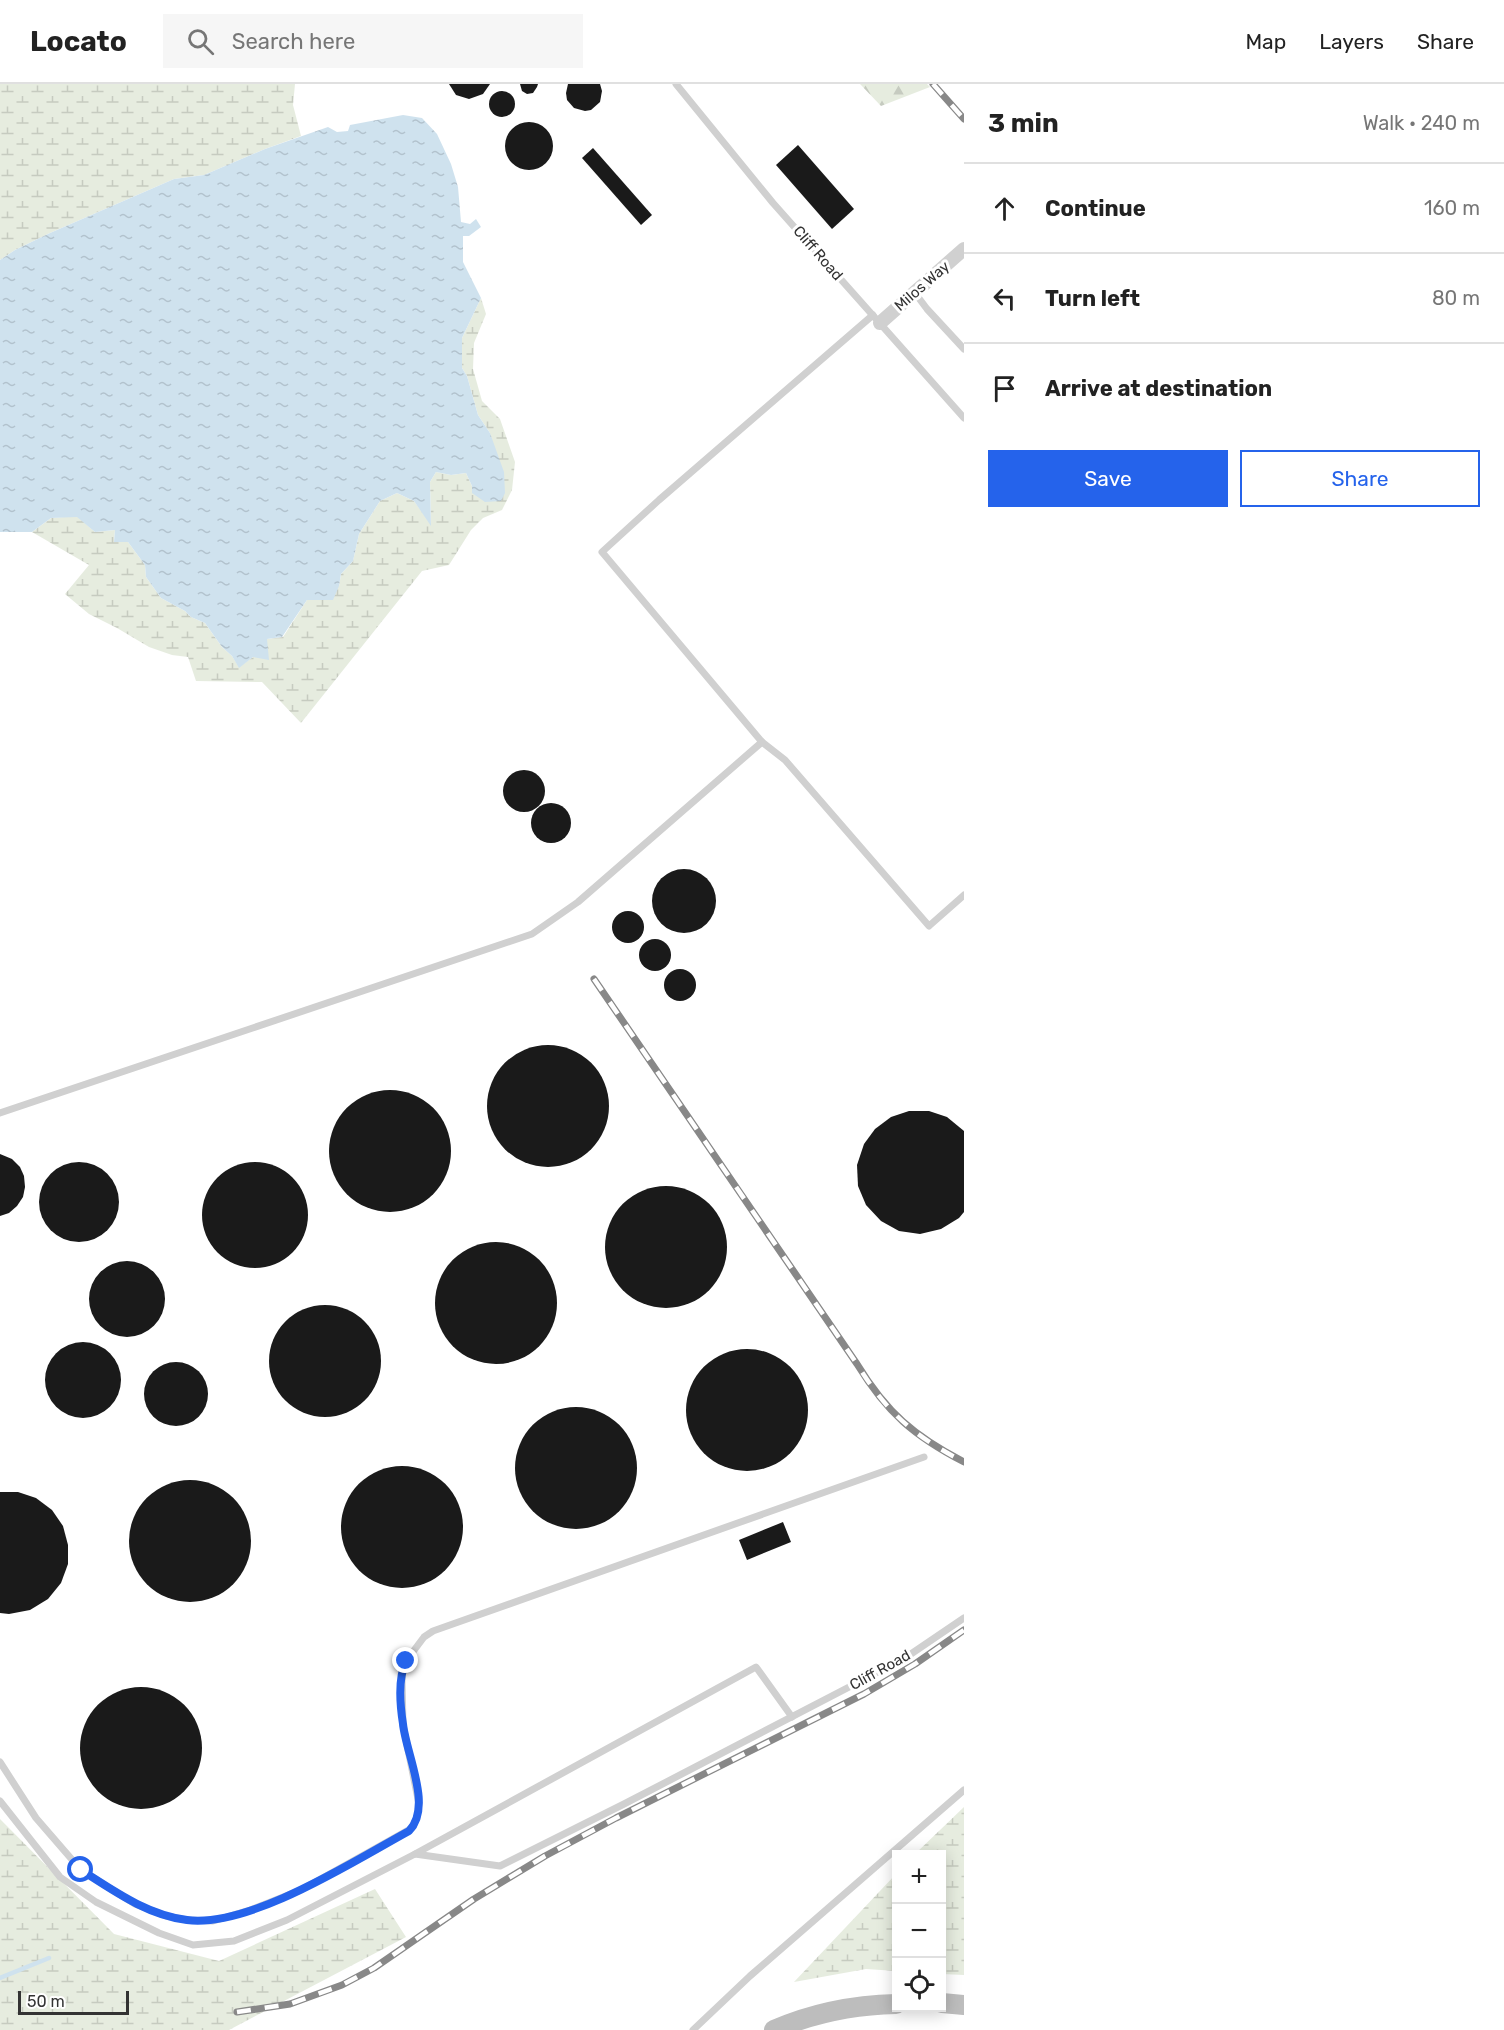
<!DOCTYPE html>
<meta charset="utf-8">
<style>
:root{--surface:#fff;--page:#f6f6f6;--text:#222;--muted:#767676;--line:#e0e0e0;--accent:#2563eb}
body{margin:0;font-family:Rubik,sans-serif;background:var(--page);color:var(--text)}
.controls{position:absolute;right:18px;bottom:18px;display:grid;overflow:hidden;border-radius:0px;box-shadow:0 3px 15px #0003}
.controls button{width:54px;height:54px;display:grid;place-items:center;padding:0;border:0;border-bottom:2px solid var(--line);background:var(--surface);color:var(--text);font:30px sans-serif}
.scale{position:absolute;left:18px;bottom:15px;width:111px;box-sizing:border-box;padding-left:6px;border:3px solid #333;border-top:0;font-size:16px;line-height:21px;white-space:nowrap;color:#333;-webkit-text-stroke:4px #fff;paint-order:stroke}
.stop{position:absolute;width:18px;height:18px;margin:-14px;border:4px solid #2563eb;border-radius:50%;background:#fff}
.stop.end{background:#2563eb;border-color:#fff;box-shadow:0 2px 6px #0008}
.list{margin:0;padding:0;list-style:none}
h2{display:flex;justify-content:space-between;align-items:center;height:78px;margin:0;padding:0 24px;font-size:26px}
h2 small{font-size:20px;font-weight:400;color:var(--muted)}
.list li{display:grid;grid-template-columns:39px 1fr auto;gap:18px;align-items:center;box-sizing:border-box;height:90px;padding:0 24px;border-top:2px solid var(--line)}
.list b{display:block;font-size:22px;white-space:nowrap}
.list em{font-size:20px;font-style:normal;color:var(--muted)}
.actions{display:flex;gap:12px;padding:18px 24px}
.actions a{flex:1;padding:14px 0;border:2px solid var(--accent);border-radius:0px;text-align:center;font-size:21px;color:var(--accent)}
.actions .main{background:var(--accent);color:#fff}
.icon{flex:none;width:33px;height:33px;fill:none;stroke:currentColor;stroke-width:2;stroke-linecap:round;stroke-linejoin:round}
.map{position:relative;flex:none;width:964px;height:1946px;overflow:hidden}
header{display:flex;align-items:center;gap:36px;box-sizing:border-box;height:84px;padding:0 30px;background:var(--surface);border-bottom:2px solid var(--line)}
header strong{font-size:28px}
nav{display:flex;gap:33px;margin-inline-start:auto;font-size:21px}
.search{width:420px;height:54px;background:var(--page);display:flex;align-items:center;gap:15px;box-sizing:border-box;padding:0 21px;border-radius:0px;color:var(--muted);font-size:22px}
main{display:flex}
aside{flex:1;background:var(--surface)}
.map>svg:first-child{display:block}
.forest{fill:url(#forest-firs)}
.wetland{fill:url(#wetland-marsh)}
.water{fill:url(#water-ripples)}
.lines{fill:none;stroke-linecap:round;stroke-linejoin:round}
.stream{stroke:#cfe2ee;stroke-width:4.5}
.building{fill:#1a1a1a}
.service{stroke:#d0d0d0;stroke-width:7}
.minor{stroke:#d0d0d0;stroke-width:14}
.secondary{stroke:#bdbdbd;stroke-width:20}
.rail-casing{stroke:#888;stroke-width:7}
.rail{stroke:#fff;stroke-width:4.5;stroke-dasharray:14;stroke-linecap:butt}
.route{stroke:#2563eb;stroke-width:8}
.labels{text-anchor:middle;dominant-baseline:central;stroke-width:6;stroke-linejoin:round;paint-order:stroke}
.street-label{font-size:15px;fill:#333;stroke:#fff}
</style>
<header>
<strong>Locato</strong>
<div class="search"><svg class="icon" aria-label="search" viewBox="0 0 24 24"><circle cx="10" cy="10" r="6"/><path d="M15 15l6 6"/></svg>Search here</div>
<nav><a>Map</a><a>Layers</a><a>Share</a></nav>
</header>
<main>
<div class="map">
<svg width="964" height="1946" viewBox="0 0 964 1946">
<defs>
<pattern id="forest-firs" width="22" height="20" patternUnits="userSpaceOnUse" patternTransform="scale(1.5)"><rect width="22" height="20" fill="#e6ecdf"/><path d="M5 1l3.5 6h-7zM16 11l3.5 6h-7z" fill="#c6cbc0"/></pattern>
<pattern id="wetland-marsh" width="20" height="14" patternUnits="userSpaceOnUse" patternTransform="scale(1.5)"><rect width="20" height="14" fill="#e6ecdf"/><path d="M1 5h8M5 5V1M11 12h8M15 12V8" fill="none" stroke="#c6cbc0"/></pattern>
<pattern id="water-ripples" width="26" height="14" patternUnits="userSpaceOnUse" patternTransform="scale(1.5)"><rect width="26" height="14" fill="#cfe2ee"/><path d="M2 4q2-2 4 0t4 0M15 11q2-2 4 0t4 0" fill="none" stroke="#b2c2cd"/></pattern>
</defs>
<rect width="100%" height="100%" fill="#fff"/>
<path class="forest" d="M860,0H927L930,3L881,22Z"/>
<g class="wetland">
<path d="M0,0H295L293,21L301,52L265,65L204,91L174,95L50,149L15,166L0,176Z"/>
<path d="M481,214L486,230L474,259L473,285L482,317L500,335L515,378L512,406L502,426L483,434L471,446L449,481L422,487L301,639L262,598L196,597L188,573L172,571L149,563L117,544L89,530L65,510L89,481L32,448L51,434L77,432L95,448L115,446L114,458H128L145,481L146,493L161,514L185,527L191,533L205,539L222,563L232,572L239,583L253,573L267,555L283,553L307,516L339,502L341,490L353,477L359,450L380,417L397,409L414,417L431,440L430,398L436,388L451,391L466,389L472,402L490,349L478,331L467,292L462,284V254Z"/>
<path d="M964,1723V1891L942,1890V1770H915Z"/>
<path d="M0,1735L114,1850L219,1877L375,1805L406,1853L229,1946H0Z"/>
<path d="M896,1790V1887L866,1885L794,1898Z"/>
</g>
<path class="water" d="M403,31L422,34L437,50L451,80L458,103L461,138L470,140L476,135L481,143L469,152H463V178L481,214L462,254V284L467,292L478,331L490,349L504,388L505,409L501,417L485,418L472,409V402L466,389L451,391L436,388L430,398L431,442L414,417L397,409L380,417L359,450L353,477L341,490L339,502L333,516H307L282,553L267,555L269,576L253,573L239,584L232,572L222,563L205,539L191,533L185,527L161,514L146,493L145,481L128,458H114L115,446L95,448L77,433L51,434L32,448H0V176L15,166L50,149L174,95L204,91L265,65L328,43L337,48L348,47L350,41Z"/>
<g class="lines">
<path class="stream" d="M0,1894L49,1874"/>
</g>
<g class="building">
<path d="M449,0H490L483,10L469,15L456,11Z"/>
<path d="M520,0H538L537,3L533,9L527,10L522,7Z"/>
<path d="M568,0H600L602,7L600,18L591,26L585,27L574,24L567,16L566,9Z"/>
<circle cx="502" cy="20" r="13"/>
<circle cx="529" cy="62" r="24"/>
<path d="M798,61L854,125L832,145L776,81Z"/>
<path d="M593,64L652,131L641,141L582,74Z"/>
<circle cx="524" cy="707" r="21"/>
<circle cx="551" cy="739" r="20"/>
<circle cx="684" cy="817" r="32"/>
<circle cx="628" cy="843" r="16"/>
<circle cx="655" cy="871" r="16"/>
<circle cx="680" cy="901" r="16"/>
<circle cx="548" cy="1022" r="61"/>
<circle cx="390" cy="1067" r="61"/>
<path d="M909,1027H929L947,1033L964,1047V1128L959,1134L941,1145L920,1150L899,1147L881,1137L866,1121L858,1102L857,1081L864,1060L875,1045L891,1033Z"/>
<path d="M0,1070L12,1075L20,1083L24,1092L25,1103L23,1113L17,1122L9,1129L0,1132Z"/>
<circle cx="255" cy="1131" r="53"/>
<circle cx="79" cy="1118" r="40"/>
<circle cx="666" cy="1163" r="61"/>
<circle cx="496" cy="1219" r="61"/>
<circle cx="127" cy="1215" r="38"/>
<circle cx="325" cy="1277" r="56"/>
<circle cx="83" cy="1296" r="38"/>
<circle cx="747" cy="1326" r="61"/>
<circle cx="176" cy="1310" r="32"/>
<circle cx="576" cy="1384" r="61"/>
<circle cx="402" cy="1443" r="61"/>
<circle cx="190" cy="1457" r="61"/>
<path d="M0,1408H18L36,1414L52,1426L63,1442L68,1461V1480L61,1499L48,1515L30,1526L9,1530L0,1529Z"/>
<path d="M783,1438L791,1458L747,1476L739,1456Z"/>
<circle cx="141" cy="1664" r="61"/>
</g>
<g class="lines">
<g class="service">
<path d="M676,0L773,119L964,334"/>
<path d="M915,209L927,225L964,265"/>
<path d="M762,658L785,676L929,842L964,811"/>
<path d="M0,1029L532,850L578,818L762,658L602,468L659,416L873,231"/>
<path d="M0,1678L36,1734L81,1786L135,1820L166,1832L187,1836L213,1837L250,1826L301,1806L412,1744L417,1733L419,1720L403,1641L402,1596L403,1585L406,1577L424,1553L433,1547L924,1373"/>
<path d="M0,1717L60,1793L96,1818L159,1849L193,1861L234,1857L287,1836L415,1770L500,1782L624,1720L905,1574L964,1534"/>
<path d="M415,1770L756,1583L792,1633"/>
<path d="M693,1946L750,1892L964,1706"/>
</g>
<path class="minor" d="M880,239L964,165"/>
<g class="secondary">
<path d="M942,1919L964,1921"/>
<path d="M774,1946C813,1929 854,1921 896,1920"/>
</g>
<g class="rail-casing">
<g id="rail">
<path d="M933,0L964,35"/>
<path d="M594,895L857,1280C887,1329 914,1352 964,1378"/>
<path d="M237,1928L290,1920L342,1901L374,1884L474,1815L545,1772L616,1734L864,1610L915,1580L964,1546"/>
</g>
</g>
<use href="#rail" class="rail"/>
</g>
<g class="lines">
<path class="route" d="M81,1786C114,1807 147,1831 187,1836C250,1844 354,1777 409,1747C433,1723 406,1670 403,1640C400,1621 398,1594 406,1577"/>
</g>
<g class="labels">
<g class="street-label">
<text transform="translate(818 169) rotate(49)">Cliff Road</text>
<text transform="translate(922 202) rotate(-41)">Milos Way</text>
<text transform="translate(880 1586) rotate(-29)">Cliff Road</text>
</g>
</g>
</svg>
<div class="controls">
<button>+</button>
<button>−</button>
<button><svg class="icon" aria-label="locate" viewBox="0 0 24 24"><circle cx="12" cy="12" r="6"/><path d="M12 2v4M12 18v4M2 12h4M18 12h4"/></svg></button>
</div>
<div class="scale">50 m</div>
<div class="stop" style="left:81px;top:1786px"></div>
<div class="stop end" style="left:406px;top:1577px"></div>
</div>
<aside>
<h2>3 min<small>Walk · 240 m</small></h2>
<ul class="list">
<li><svg class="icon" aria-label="ahead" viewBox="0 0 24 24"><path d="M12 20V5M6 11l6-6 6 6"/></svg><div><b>Continue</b></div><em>160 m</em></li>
<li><svg class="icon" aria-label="left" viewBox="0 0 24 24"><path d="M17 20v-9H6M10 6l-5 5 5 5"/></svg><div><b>Turn left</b></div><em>80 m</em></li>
<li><svg class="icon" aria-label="arrive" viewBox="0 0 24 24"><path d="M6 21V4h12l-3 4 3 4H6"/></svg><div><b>Arrive at destination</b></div></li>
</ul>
<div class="actions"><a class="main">Save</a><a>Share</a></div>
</aside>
</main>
